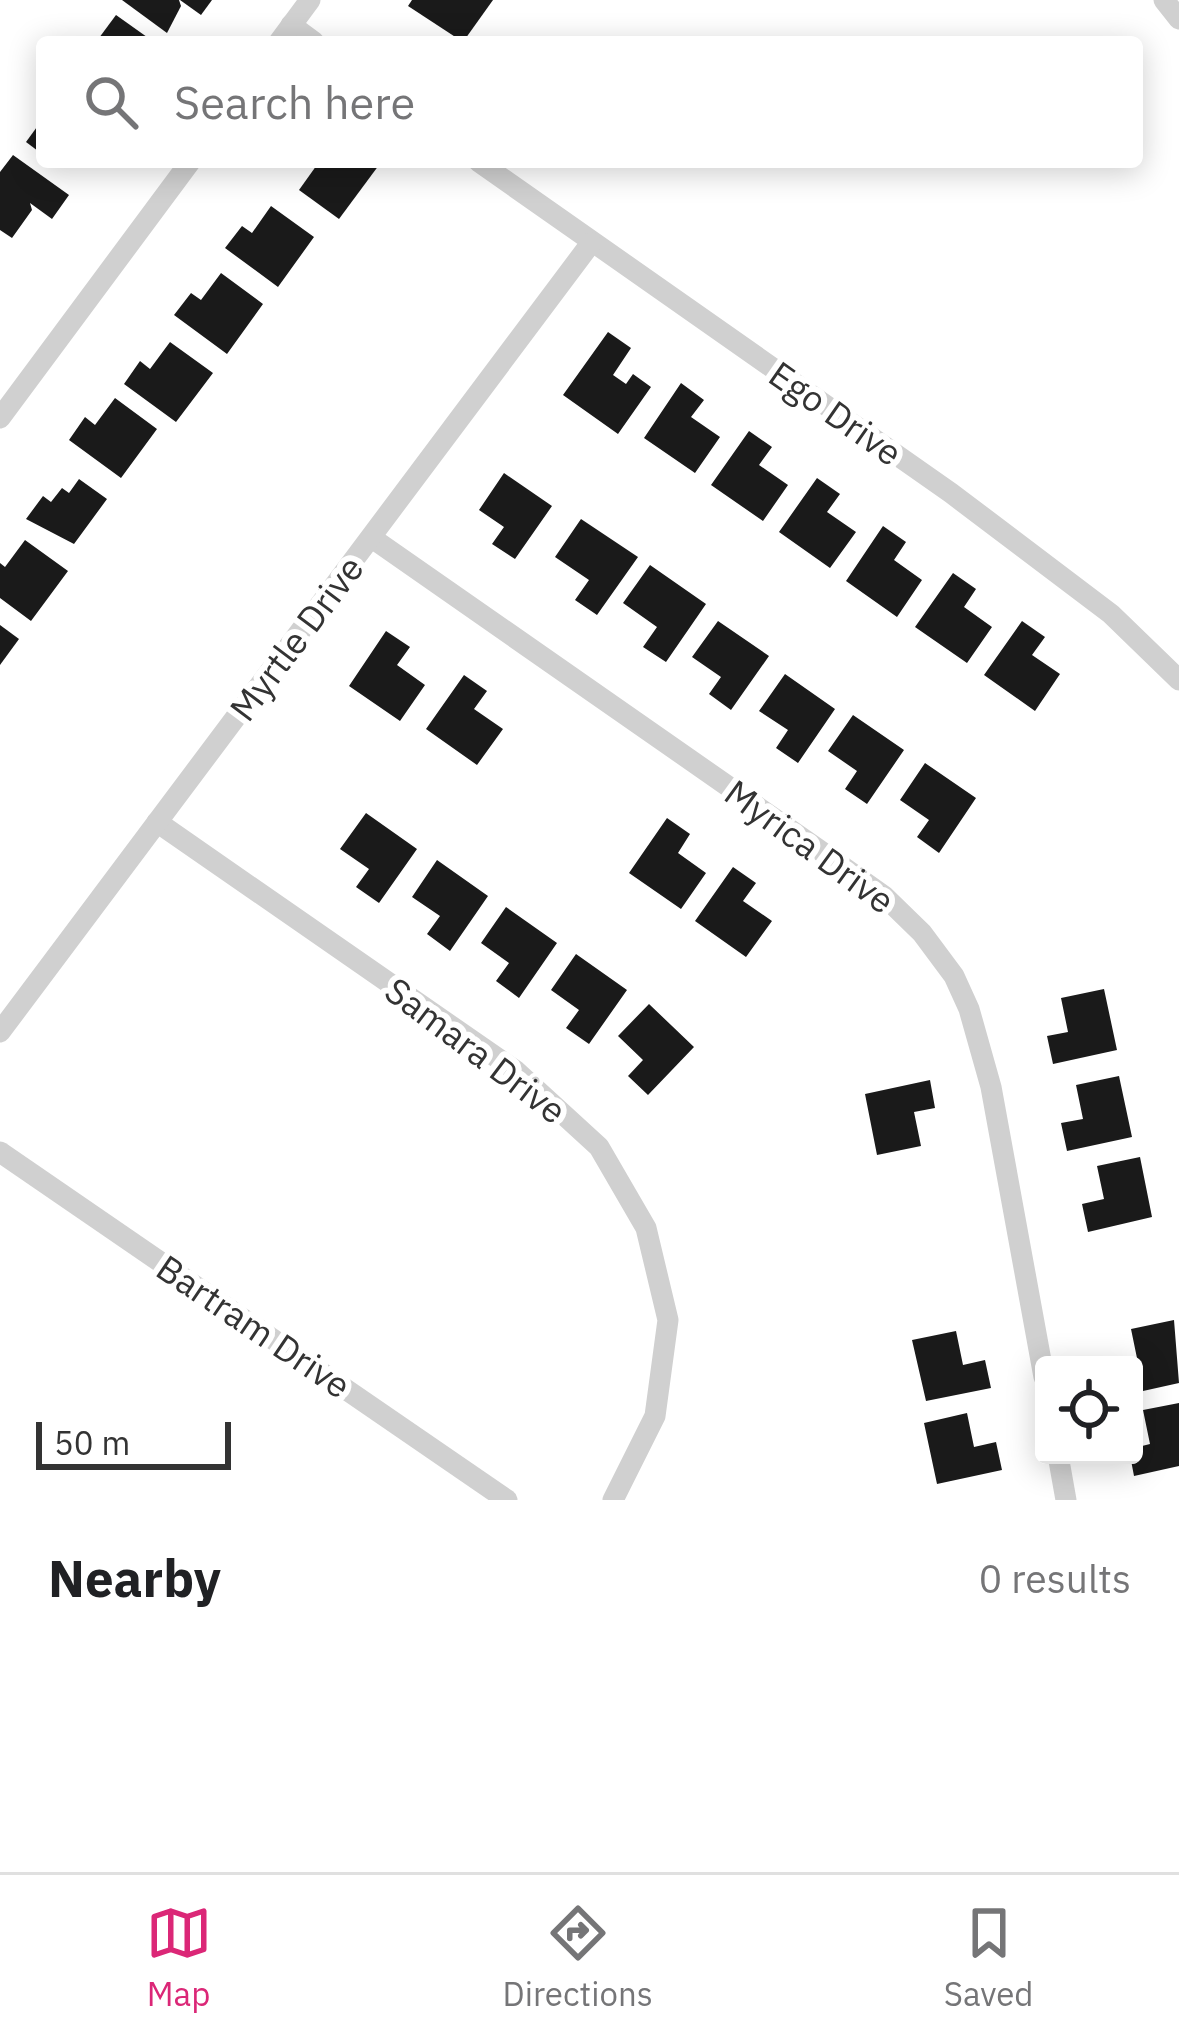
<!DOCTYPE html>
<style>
:root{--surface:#fff;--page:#f2f2f2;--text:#202124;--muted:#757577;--line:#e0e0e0;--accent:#db2777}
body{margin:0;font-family:"IBM Plex Sans",sans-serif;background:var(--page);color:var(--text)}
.controls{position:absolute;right:36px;bottom:36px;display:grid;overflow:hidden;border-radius:12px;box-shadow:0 6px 30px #0003}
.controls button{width:108px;height:108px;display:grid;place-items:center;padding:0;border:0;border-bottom:3px solid var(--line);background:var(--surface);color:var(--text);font:60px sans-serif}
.scale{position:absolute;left:36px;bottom:30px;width:195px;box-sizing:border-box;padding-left:12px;border:6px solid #333;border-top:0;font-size:33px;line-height:42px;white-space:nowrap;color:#333;-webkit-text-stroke:9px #fff;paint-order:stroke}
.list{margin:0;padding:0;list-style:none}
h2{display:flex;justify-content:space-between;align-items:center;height:156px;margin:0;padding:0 48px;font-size:51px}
h2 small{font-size:39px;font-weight:400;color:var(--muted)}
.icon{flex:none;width:66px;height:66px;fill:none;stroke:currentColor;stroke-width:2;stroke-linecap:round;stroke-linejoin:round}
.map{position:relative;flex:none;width:1179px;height:1500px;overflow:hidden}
.search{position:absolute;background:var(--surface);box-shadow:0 6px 30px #0003;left:36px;right:36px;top:36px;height:132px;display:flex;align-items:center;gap:30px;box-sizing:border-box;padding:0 42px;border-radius:12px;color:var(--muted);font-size:45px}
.sheet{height:372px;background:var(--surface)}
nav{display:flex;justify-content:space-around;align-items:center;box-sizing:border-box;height:168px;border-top:3px solid var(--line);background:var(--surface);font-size:33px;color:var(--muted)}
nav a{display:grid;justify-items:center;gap:6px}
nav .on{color:var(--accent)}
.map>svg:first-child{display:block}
.building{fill:#1a1a1a}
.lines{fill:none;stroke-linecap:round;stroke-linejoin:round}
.street{stroke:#d0d0d0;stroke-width:21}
.labels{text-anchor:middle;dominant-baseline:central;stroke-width:12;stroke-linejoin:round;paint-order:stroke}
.street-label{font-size:36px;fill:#333;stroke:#fff}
</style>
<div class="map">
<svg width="1179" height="1500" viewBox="0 0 1179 1500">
<rect width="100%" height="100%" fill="#fff"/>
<g class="building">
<path d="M122,0H179L181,6L167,33Z"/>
<path d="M180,0H212L201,15Z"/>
<path d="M412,0H493L463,42L408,6Z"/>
<path d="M116,15L154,42H96Z"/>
<path d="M42,120V154L26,142Z"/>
<path d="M13,155L69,195L52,219L30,203L32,210L12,238L0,230V172Z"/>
<path d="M319,162L379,165L339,219L299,190Z"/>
<path d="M271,206L314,237L278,287L225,248L242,226L252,233Z"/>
<path d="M221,273L263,304L227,354L174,315L191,293L201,300Z"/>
<path d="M608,332L631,348L613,375L626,384L633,374L651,387L618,434L563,395Z"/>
<path d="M170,342L213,373L176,422L124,384L140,361L150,369Z"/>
<path d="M681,383L704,400L691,417L720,437L695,473L644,438Z"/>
<path d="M115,398L157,429L121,478L69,440L85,417L95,425Z"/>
<path d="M749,431L772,447L759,465L788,485L763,521L711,485Z"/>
<path d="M504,473L552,506L515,559L492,544L504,527L479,510Z"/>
<path d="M817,478L840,494L827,512L856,532L830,568L779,532Z"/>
<path d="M79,479L107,499L74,544L26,519L43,496L51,502L62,488L69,493Z"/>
<path d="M581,519L638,557L597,615L575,600L589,580L555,557Z"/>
<path d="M883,526L906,542L894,560L922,580L897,617L846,581Z"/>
<path d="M25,540L68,571L31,621L0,598V563L5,567Z"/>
<path d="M650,565L706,604L666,662L643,647L657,627L623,603Z"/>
<path d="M953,573L976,589L964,607L992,627L967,663L915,627Z"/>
<path d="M718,621L769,656L731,710L709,694L721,677L692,657Z"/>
<path d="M1022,621L1045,637L1032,655L1060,674L1035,711L984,675Z"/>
<path d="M0,625L19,639L0,665Z"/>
<path d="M386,631L410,647L397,665L425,685L400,721L349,686Z"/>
<path d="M785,674L835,709L798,763L776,748L788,730L759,711Z"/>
<path d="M464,675L487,691L474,709L503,729L477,765L426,729Z"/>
<path d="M853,715L904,750L867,804L845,789L857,771L828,751Z"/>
<path d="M925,763L976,798L939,853L917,837L929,820L900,800Z"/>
<path d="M366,813L417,849L379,903L356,887L369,869L340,849Z"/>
<path d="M667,818L690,834L678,853L706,873L681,909L629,873Z"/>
<path d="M437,860L488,896L450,951L427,934L440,916L412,897Z"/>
<path d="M733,867L756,883L743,901L772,921L746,957L695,921Z"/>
<path d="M506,907L557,943L519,998L496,981L509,963L481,943Z"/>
<path d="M576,954L627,990L589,1044L566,1028L579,1010L551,990Z"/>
<path d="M1104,989L1117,1050L1053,1064L1047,1036L1068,1032L1061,998Z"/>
<path d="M649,1004L694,1047L648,1095L628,1076L643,1060L618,1036Z"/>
<path d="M1119,1076L1132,1137L1067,1151L1061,1123L1083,1119L1076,1085Z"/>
<path d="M930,1080L935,1108L914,1112L921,1146L877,1155L865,1094Z"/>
<path d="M1140,1157L1152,1217L1088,1232L1082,1204L1104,1199L1097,1166Z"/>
<path d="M1174,1320L1179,1383L1134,1393V1364L1138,1363L1131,1329Z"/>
<path d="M956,1331L963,1365L985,1360L991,1388L926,1401L912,1340Z"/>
<path d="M1179,1403V1466L1134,1476L1130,1455L1134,1448L1150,1444L1143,1410Z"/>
<path d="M967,1413L974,1447L996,1442L1002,1470L937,1484L924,1423Z"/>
</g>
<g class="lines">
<g class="street">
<path d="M1164,0L1179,19"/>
<path d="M291,25L314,42"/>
<path d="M279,42L310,0"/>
<path d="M479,162L951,493L1111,614L1179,680"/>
<path d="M0,418L190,162"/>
<path d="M372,538L818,849L884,896L922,933L954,976L969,1009L991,1087L1044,1377"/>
<path d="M157,822L516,1071L599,1147L646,1228L668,1320L655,1416L613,1500"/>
<path d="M0,1032L591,243"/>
<path d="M0,1152L507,1500"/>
<path d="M1058,1455L1066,1500"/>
</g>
</g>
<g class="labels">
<g class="street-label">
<text transform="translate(836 413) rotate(35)">Ego Drive</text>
<text transform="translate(296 638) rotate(-53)">Myrtle Drive</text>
<text transform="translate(810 846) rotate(36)">Myrica Drive</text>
<text transform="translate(476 1050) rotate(37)">Samara Drive</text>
<text transform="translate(254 1326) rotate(34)">Bartram Drive</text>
</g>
</g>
</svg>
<div class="controls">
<button><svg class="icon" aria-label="locate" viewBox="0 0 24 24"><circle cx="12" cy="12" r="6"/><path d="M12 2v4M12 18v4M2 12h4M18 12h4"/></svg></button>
</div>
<div class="scale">50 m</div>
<div class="search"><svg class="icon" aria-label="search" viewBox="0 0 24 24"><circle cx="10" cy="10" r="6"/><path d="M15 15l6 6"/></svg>Search here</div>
</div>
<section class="sheet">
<h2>Nearby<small>0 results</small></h2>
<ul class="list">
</ul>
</section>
<nav>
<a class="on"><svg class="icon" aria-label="map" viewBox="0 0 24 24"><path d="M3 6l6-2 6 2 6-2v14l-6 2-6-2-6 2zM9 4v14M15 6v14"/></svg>Map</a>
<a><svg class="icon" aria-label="directions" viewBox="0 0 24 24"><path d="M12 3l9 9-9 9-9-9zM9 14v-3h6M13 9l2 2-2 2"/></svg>Directions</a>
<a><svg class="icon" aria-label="saved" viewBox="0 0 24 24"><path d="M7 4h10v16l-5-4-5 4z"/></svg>Saved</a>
</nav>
